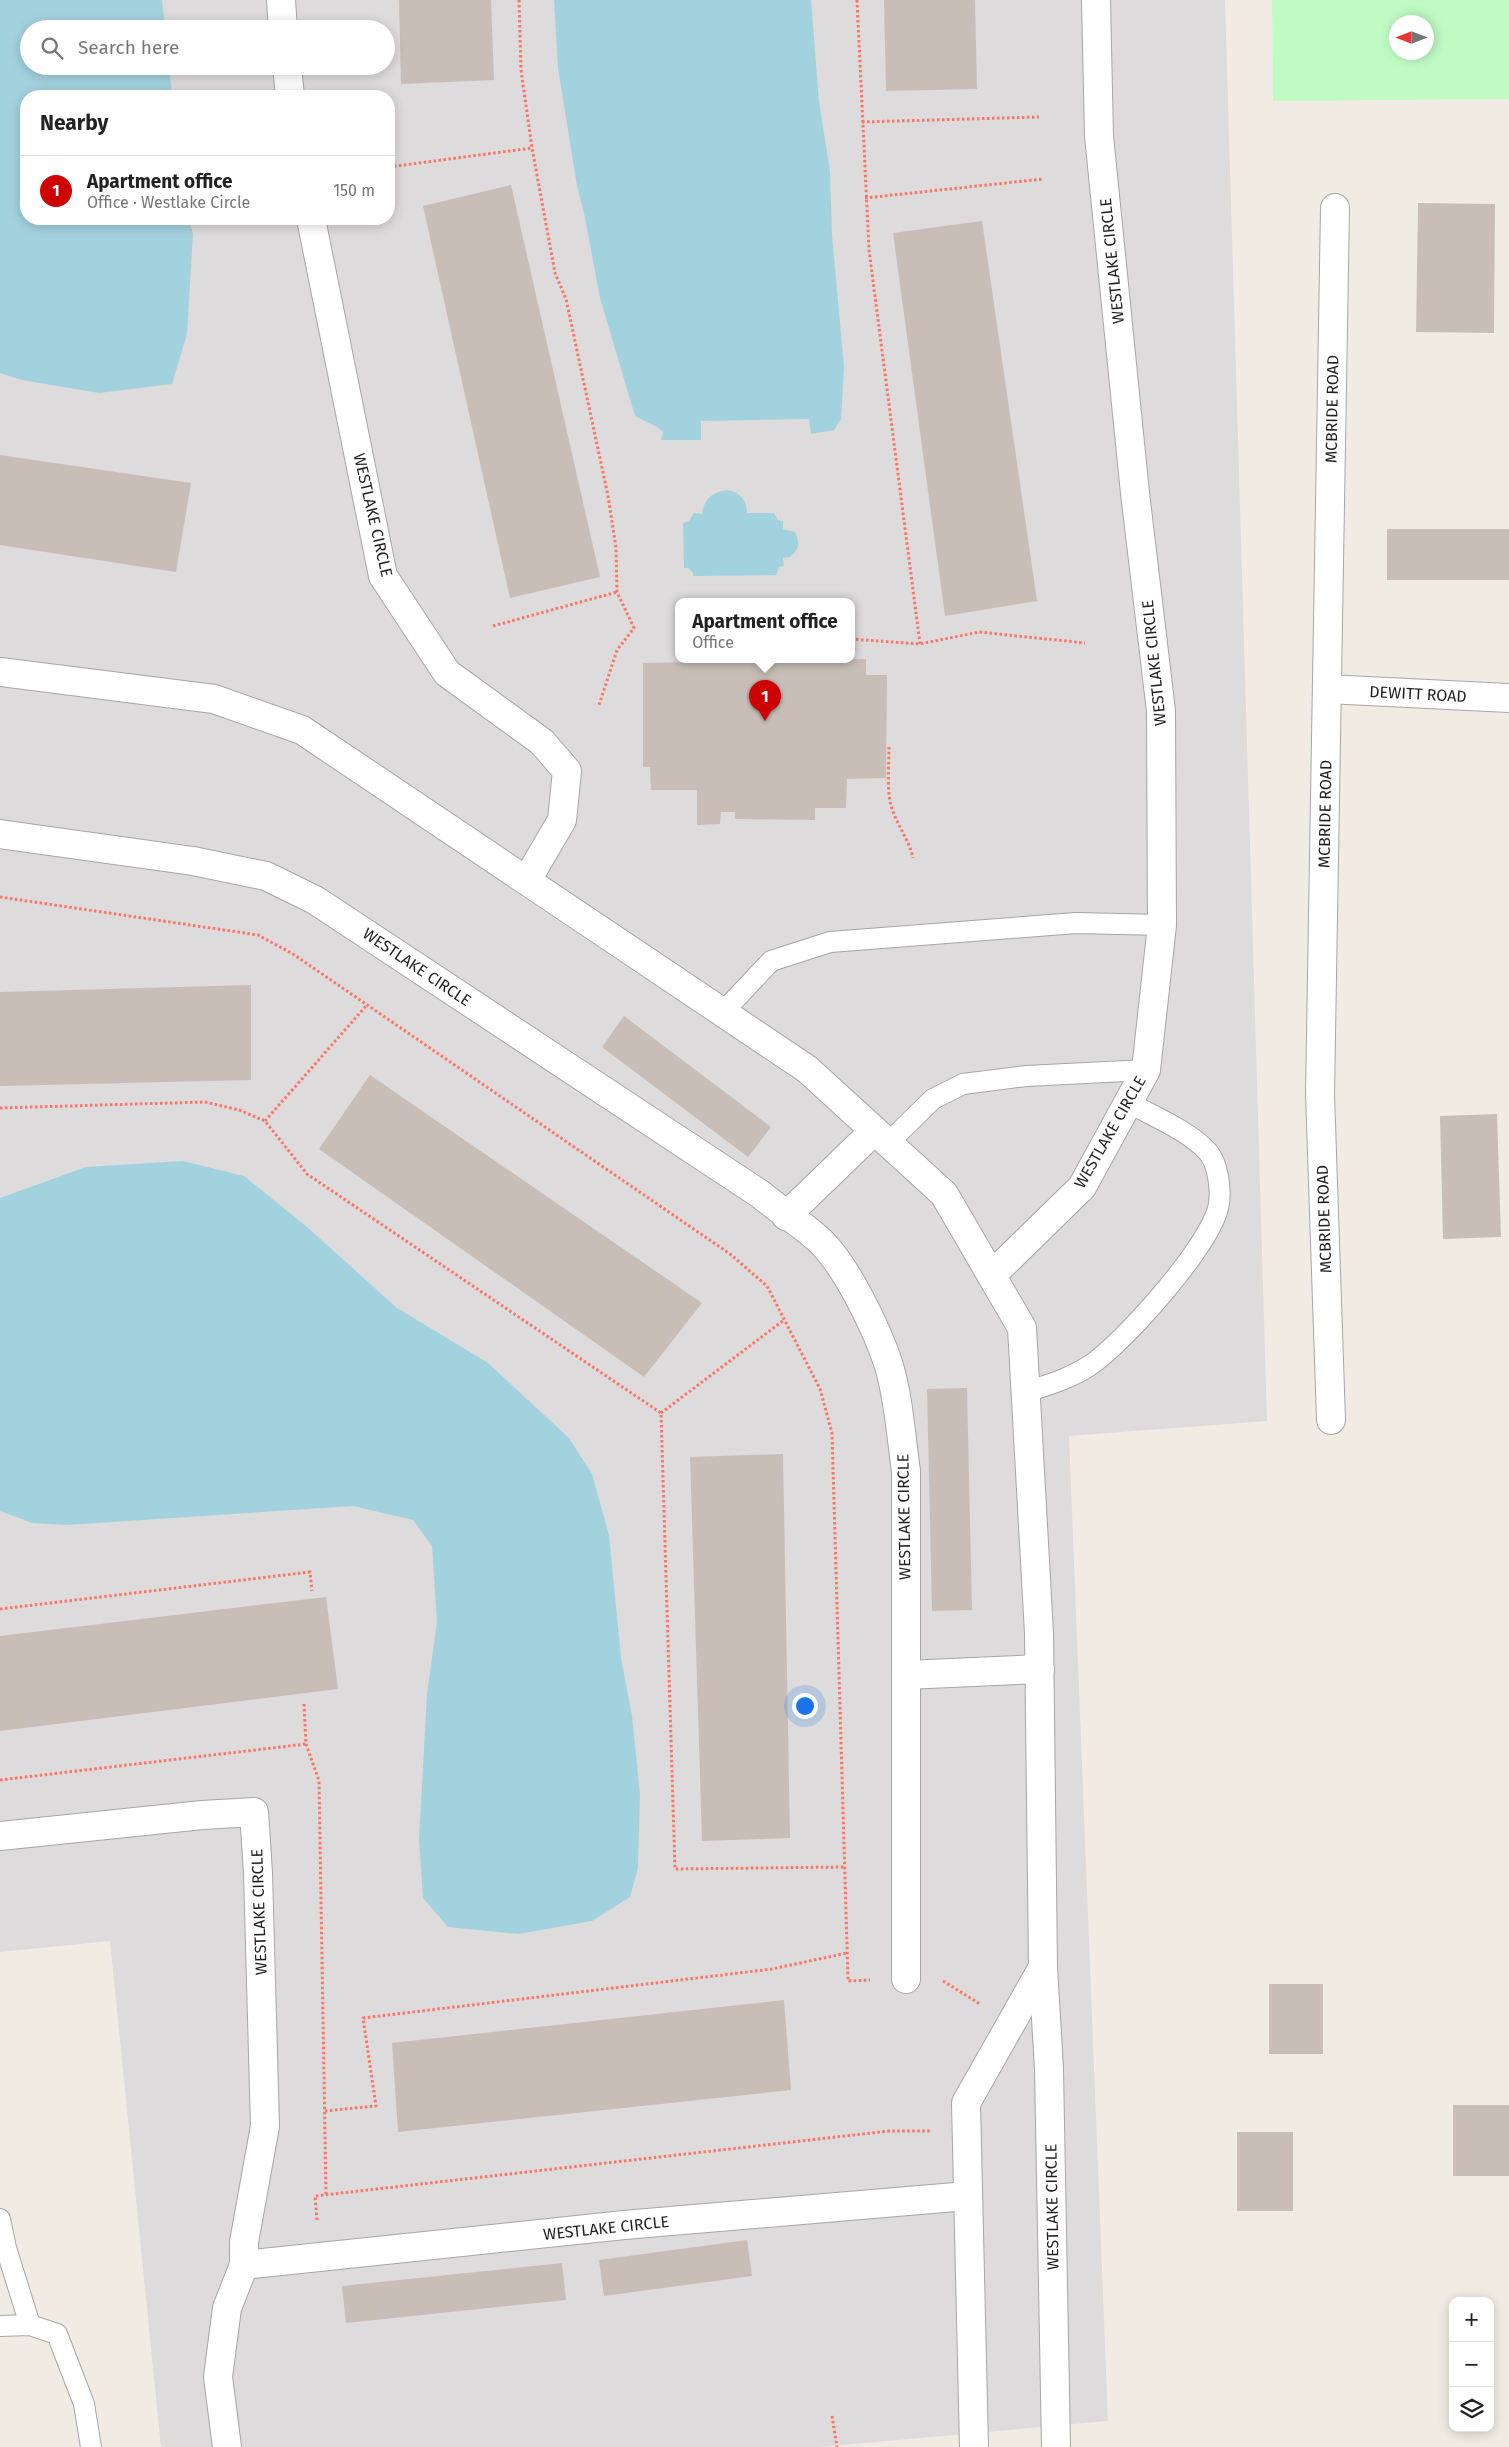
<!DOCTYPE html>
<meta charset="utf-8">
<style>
:root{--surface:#fff;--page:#f2f2f2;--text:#222;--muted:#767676;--line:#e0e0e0;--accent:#cd0002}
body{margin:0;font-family:"Fira Sans",sans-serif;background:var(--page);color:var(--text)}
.controls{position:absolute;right:15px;bottom:15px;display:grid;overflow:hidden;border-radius:10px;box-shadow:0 2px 12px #0003}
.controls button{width:45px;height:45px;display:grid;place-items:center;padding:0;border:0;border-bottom:1px solid var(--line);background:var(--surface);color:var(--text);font:25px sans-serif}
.compass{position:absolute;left:1389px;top:15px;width:45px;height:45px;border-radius:50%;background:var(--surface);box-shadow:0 2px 12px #0003;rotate:270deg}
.you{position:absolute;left:804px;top:1705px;width:18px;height:18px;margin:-12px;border:4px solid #fff;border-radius:50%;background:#1a73e8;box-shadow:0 0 0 8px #1a73e833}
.badge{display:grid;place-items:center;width:32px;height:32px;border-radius:50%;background:var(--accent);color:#fff;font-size:16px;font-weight:700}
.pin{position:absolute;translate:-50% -41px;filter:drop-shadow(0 1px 2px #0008)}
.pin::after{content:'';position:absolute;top:26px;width:18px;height:15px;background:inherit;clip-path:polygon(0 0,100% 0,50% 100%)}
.popup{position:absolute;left:675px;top:598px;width:180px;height:65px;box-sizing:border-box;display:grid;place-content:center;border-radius:10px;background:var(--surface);filter:drop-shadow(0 1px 4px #0005);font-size:16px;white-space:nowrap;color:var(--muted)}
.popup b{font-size:19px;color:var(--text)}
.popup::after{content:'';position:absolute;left:50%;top:100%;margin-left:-10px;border:10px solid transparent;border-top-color:var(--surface)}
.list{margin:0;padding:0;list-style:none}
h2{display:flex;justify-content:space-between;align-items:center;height:65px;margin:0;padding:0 20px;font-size:21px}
h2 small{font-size:16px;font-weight:400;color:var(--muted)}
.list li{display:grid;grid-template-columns:32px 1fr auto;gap:15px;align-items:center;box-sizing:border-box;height:70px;padding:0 20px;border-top:1px solid var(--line)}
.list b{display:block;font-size:19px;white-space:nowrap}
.list p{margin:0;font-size:16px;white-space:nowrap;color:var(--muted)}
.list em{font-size:16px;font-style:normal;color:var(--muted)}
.icon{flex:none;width:28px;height:28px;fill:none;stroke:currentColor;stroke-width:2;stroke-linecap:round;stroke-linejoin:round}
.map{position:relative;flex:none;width:1509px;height:2447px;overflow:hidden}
.search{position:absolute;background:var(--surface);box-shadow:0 2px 12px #0003;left:20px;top:20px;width:375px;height:55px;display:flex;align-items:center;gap:12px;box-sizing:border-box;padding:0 18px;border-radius:28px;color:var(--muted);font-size:19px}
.panel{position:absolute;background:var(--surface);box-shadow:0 2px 12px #0003;left:20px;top:90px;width:375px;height:135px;border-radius:20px}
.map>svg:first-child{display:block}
.residential{fill:#dddbdb;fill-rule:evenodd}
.park{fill:#c0fbc4;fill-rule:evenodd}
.water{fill:#a3d2df}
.building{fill:#c8beb7}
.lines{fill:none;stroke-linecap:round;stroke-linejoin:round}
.service-casing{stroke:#a6a6a6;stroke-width:22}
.minor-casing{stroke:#a6a6a6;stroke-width:30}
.path{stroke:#fe7567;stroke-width:3;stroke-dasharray:2.5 2.5;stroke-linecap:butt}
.service{stroke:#fff;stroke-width:20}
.minor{stroke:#fff;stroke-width:28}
.labels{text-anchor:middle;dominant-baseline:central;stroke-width:4.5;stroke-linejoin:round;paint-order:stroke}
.street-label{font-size:16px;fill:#1f1f1f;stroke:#fff}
</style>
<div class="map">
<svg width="1509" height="2447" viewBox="0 0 1509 2447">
<rect width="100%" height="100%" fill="#f0ece4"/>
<path class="residential" d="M0,0H1225L1267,1421L1069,1436L1108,2421L820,2447H161L110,1941L0,1952ZM29,29H386V66H29ZM26,96H389V219H26ZM679,602H851V660H679Z"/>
<path class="park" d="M1272,0H1509V99L1273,101ZM1396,22H1426V52H1396Z"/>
<g class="water">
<path d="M0,0H162L165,29H29V66H169L172,96H26V219H189L193,234L187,334L172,384L99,393L22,380L0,373Z"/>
<path d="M554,0H811L819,102L830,171L832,235L844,367L841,419L834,430L811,434L809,419L701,421V440H661L663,432L657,427L635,416L600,298L584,213L577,186L558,68Z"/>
<path d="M727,490C740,492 747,500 747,513H774L778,520L783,521V529L795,532C800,543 800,549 790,557L783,558L784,566L779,567L776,575L693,576V573L688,568H684L683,523L689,521L694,513L702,514C704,499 712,492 727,490Z"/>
<path d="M183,1161L244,1176L307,1227L397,1308L488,1363L569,1438L592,1474L609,1535L621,1658L632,1716L640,1794L638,1868L630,1897L592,1921L518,1934L448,1927L423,1898L419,1839L427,1694L437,1622L432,1546L413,1520L353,1506L67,1525L32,1523L0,1511V1198L86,1167Z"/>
</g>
<g class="building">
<path d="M399,0H491L494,80L401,84Z"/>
<path d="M884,0H975L977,89L886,91Z"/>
<path d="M511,185L600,577L510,598L423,206Z"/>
<path d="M1418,203L1495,204L1494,333L1416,332Z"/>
<path d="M982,221L1037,601L945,616L893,233Z"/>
<path d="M0,455L191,483L176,572L0,545Z"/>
<rect x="1387" y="529" width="122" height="51"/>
<path d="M866,659V675H887L886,778L847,779L846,808H815V820L735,819V812H721L720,824L697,825V790H651L650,767H643V663Z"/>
<path d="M251,985V1080L0,1086V992Z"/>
<path d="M624,1016L771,1127L748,1157L602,1047Z"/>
<path d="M370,1075L702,1303L644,1377L319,1149Z"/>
<path d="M1497,1114L1501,1237L1443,1239L1440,1116Z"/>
<path d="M967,1388L972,1610L932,1611L927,1389Z"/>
<path d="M783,1454L790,1838L702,1841L690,1457Z"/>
<path d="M326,1597L338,1689L0,1731V1636Z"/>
<rect x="1269" y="1984" width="54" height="70"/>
<path d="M784,2000L791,2090L398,2132L392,2043Z"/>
<rect x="1453" y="2105" width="56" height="71"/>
<rect x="1237" y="2132" width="56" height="79"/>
<path d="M747,2240L752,2276L604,2296L599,2260Z"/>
<path d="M562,2263L566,2300L346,2323L342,2286Z"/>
</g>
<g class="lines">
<g class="service-casing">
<g id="service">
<path d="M723,1012L771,961L830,942L1076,923L1162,925"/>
<path d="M888,1143L933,1099L963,1084L1026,1076L1146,1070"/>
<path d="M1026,1392C1047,1385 1069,1379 1089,1366C1122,1345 1215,1241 1219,1203C1221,1188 1218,1164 1208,1152C1188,1130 1154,1117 1128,1102"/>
<path d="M0,2219L6,2248L30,2325"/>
<path d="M0,2326L30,2325L57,2334L84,2404L91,2447"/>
</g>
</g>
<g class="minor-casing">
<g id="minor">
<path d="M281,0L283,29"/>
<path d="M287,66L290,96"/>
<path d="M311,219L383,576L447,673L542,742L567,771L562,820L527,880"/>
<path d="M0,672L214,699L302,730L807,1069L944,1194L1022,1328L1039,1633L1043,1967L1049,2069L1056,2447"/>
<path d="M1327,689L1509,698"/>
<path d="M0,834L193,861L266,876L315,900L760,1194C778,1209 799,1222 817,1238C845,1262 878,1331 889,1366C899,1400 901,1437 906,1471V1979"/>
<path d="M786,1216L874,1131"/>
<path d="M993,1274L1082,1187L1146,1070L1162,925L1161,711L1135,493L1099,136L1096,0"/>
<path d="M1331,1420L1320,1094L1335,208"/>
<path d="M906,1675L1040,1669"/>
<path d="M0,1836L202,1815L254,1812L258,1873L265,2126L244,2242V2265L227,2308L218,2377L227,2447"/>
<path d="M244,2265L624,2225L967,2196"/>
<path d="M974,2447L966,2103L1043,1967"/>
</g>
</g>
<g class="path">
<path d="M519,0L521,70L532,148L555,273L566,299L608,496L616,548L617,592L634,628L617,650L599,705"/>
<path d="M857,0L869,250L920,644"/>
<path d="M862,122L1039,117"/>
<path d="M389,167L532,148"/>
<path d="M865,198L1043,179"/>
<path d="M493,626L617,592"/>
<path d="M851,639L920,644L979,632L1085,643"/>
<path d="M889,747C889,764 887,784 890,801C894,822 909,838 913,858"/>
<path d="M0,897L258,935L293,954L730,1254L767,1286L820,1389L832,1433L848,1981L870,1980"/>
<path d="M0,1108L205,1102L239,1110L265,1121L307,1174L661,1413L675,1869L845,1867"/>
<path d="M265,1121L366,1006"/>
<path d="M661,1413L784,1320"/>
<path d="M0,1609L310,1572L312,1591"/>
<path d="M304,1704L306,1744L319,1781L326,2195"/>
<path d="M0,1780L306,1744"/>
<path d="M943,1981L980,2004"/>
<path d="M325,2111L376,2106L363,2018L772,1969L847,1953"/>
<path d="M317,2220L315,2196L889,2131H932"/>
<path d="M832,2416L837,2447"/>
</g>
<use href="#service" class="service"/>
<use href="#minor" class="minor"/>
</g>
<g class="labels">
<g class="street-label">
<text transform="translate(1112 261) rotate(-96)">WESTLAKE CIRCLE</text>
<text transform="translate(1332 409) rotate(-89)">MCBRIDE ROAD</text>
<text transform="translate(373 515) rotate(77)">WESTLAKE CIRCLE</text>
<text transform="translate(1154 663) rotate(-96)">WESTLAKE CIRCLE</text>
<text transform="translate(1418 694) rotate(3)">DEWITT ROAD</text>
<text transform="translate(1325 814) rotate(-89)">MCBRIDE ROAD</text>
<text transform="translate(417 967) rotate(34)">WESTLAKE CIRCLE</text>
<text transform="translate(1110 1132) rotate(-60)">WESTLAKE CIRCLE</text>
<text transform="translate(1324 1219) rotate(-92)">MCBRIDE ROAD</text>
<text transform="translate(904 1517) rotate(-91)">WESTLAKE CIRCLE</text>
<text transform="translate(259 1912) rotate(-92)">WESTLAKE CIRCLE</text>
<text transform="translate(1052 2207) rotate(-91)">WESTLAKE CIRCLE</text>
<text transform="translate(606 2228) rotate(-6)">WESTLAKE CIRCLE</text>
</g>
</g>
</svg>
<div class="controls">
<button>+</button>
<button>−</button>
<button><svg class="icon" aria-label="layers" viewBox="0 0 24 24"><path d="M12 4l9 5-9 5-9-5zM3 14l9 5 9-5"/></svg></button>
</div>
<svg class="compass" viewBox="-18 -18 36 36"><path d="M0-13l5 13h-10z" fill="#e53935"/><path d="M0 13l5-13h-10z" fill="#767676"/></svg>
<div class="you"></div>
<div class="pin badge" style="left:765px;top:721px">1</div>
<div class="popup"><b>Apartment office</b>Office</div>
<div class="search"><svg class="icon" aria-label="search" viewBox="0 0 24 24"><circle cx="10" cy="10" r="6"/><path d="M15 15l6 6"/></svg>Search here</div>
<section class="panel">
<h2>Nearby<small></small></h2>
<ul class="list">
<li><span class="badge">1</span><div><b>Apartment office</b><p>Office · Westlake Circle</p></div><em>150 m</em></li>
</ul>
</section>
</div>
